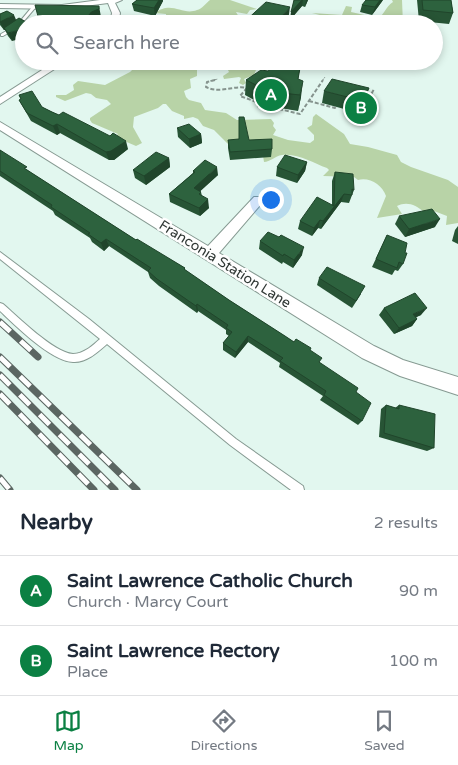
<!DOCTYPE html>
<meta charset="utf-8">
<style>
:root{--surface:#fff;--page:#f6f6f7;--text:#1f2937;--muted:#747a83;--line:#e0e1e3;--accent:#0b8043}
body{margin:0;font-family:"Varela Round",sans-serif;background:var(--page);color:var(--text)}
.you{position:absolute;left:270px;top:199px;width:18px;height:18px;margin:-12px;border:4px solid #fff;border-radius:50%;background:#1a73e8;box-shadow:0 0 0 8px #1a73e833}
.badge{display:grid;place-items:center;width:32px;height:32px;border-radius:50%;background:var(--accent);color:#fff;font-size:16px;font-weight:700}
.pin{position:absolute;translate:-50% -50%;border:2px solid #fff;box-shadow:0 1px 5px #0006}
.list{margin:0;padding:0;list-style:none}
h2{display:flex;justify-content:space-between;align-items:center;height:65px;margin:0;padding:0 20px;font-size:21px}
h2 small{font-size:16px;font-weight:400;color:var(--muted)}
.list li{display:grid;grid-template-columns:32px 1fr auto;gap:15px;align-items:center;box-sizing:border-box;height:70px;padding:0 20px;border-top:1px solid var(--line)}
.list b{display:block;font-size:19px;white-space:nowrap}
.list p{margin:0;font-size:16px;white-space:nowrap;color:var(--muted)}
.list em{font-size:16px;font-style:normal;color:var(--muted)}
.icon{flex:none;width:28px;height:28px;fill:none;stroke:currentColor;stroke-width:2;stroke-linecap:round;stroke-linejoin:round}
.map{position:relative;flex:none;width:458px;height:490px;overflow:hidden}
.search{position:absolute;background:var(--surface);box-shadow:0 2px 8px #0003;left:15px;right:15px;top:15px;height:55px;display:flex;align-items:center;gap:12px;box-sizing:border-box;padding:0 18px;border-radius:28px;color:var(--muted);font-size:19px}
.sheet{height:205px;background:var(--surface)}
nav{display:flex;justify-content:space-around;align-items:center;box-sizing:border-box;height:70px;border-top:1px solid var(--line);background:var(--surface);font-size:14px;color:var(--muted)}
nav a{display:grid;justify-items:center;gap:2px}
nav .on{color:var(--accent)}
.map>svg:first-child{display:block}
.green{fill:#b8d3a7}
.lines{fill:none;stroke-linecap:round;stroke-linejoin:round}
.lane-casing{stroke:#869a92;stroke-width:2}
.street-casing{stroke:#869a92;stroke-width:2}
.path-far1{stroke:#85938d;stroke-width:1;stroke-dasharray:3 1;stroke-linecap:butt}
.path{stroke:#85938d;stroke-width:2;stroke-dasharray:4 2;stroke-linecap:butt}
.lane{fill:#fff;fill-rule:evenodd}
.street{fill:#fff;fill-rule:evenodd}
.rail-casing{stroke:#5b6662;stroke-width:7}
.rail{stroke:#fefefe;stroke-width:5;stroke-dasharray:14;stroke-linecap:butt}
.wall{fill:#275435}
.shaded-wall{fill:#20452b}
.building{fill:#2d623e;stroke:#20452b}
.labels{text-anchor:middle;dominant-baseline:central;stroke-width:5;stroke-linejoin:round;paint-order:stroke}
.street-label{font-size:14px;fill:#2f3734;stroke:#fefefe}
</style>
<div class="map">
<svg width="458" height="490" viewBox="0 0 458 490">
<rect width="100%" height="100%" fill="#e2f7ef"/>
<g class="green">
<path d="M210,0H230L257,9L250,10L247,14L236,12L239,17L235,24H173V20H166V14L155,13C172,0 182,16 197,10C202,9 206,3 210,0Z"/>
<path d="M392,0H402L403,24H355L312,13L342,15L346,6L352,7L351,12L378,18C385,14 386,6 393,2Z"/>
<path d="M141,61H202L197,70V76L190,79L191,88L184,91L186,97L189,100L201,103L205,110L226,113L237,120L271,119L274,123L273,126L276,130L273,135L288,140L310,143L314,140V135L307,128L312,125L313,117L316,114L344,134L350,144L368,147L397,155L401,162L411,167L448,180L458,187V223L446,225L447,216L434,211L424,212C416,205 407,201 397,206L402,214L377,218L386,196C382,185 370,177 358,180L354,177L323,176L329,170L327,168C313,163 298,153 282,155C275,156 270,162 264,162L261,143L228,144L214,130L203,126L198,119L193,117L184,119V116L172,111L166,104H163L158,108L134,117L133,127L142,143L136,146L115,137L118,134L92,123L90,120V118L111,104L107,100L96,98L91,94L86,93L65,101L56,97V95H66L74,90L73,85L78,81L105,85L130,72Z"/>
<path d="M220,62L239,64L244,63L250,69L253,66L261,68L256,70L254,75L244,79L246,83L243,85L239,83L241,78L239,77L224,79L223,76L229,72L228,70L213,69L215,63Z"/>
</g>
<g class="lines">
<g class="lane-casing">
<g id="lane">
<path d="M32,7L35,8L19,27L3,36H1V34L17,25Z"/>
<path d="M0,252L89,319L236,439L303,486L304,490H291L230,445L107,344C98,352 86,363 73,362C51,361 16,326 0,311V303L3,304C17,316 54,353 73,354C84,354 93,345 100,339L0,259Z"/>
</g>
</g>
<g class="street-casing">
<g id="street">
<path d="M100,0H122L115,3L120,13L118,24H110L112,13L108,3L62,9L0,8V4L62,5Z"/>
<path d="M56,61H67L0,104V97Z"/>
<path d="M0,122L208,246L254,197H262L264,200L262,203L219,253L374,346L403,360L458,377V395L400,376L362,358L0,130Z"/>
</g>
</g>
<g class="path-far1">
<path d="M285,19L306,24"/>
<path d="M268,61L275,62"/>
<path d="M260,72L263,69L275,67"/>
<path d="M210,81L218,79"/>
<path d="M322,81L325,77"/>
</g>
<g class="path">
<path d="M215,80L207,82L206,87C220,94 233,85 247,88"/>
<path d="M247,88L240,96L259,103"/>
<path d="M309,101L335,108L337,105"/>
<path d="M366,104L374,89"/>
<path d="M279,109L300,114L323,80"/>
</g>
<use href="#lane" class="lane"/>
<use href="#street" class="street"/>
<g class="rail-casing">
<g id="rail">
<path d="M0,322L38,357"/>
<path d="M0,357L137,490"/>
<path d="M0,375L115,490"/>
<path d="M0,394L94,490"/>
<path d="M0,478L10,490"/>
</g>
</g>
<use href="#rail" class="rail"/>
</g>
<g class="wall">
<path d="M137,0H163V1L155,16L134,11L132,4Z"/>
<path d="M294,0H308L305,7L302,6L290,20Z"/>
<path d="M383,0L372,15L360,12L362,5Z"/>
<path d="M417,0H451L453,13L449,24L419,21Z"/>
<path d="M7,11L12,41L8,36L5,30H4L0,25V14Z"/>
<path d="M300,68L298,79L301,97L298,111L280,108L275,112L257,107L258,102L245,95L246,80L268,71Z"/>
<path d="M324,91L365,100L359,113L322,103Z"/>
<path d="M19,95L42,107L128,149L114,160H109L60,133L57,135L31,121L19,100H21Z"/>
<path d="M177,128L201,134L202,143L190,148L178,137Z"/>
<path d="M228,140H249L272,149L271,157L230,160L228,148Z"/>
<path d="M0,150L30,172L136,240L185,268V270L229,300L294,342L310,350L320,363L356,392L362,421L358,425L320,400L323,396L279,367L280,363L248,342L235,358L223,350V343L229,336L226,334V330L198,311L197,313L159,286L150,278L148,272L109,246L104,251L92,242L90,238L55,215L53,211L0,176Z"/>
<path d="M169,158L170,167L146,185L135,178L133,170Z"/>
<path d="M307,162L305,171L297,183L276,176L277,167Z"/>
<path d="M193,171L218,175L200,191L201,192L202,196L209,208L200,216L170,202L169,194L193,173Z"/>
<path d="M335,172L354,190L349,203L341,202L321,229L318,228L312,236L298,229L300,221L332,205V181Z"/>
<path d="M399,216L435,227L405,237L395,224Z"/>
<path d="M458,226V244L452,241L455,230Z"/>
<path d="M387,235L403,264L398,271L395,270L392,275L372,267Z"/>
<path d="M260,241L302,255L293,268L283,262L282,264L259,249Z"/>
<path d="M319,278L361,294L352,308L317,285Z"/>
<path d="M384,308L421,315L416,317L417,319L412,326L394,334L379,315Z"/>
<path d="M386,405L395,408L399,405L434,448L427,451L379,437L381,409Z"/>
</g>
<g class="shaded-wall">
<path d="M159,0H163V1L155,16L154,8Z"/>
<path d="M302,0H303L302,6L290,20L291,12Z"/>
<path d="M306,0H308L305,7Z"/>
<path d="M380,0H383L372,15L375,7Z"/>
<path d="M99,6L101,17L93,19L90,24H80L91,12Z"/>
<path d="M290,7L288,21L286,24H275Z"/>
<path d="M14,15L17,22L4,30L0,22Z"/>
<path d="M74,16L77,24H44Z"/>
<path d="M24,29V38L12,41L8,33Z"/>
<path d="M303,81L301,97L298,111L300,95Z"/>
<path d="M369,88L365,100L359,113L363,101Z"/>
<path d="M282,93L280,108L275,112L277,97Z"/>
<path d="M57,124L60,133L57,135L53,126Z"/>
<path d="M201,134L202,143L190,148L189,139Z"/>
<path d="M126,141L128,149L114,160H109L106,152Z"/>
<path d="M169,158L170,167L146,185L144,176Z"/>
<path d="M307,162L305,171L297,183L298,175Z"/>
<path d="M217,167L218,175L195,196L194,188Z"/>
<path d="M344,194L341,202L321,229L323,221Z"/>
<path d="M208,199L209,208L200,216L199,208Z"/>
<path d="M440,219L435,227L405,237L409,229Z"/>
<path d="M320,220L318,228L312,236L314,228Z"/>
<path d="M106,239L109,246L104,251L101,243Z"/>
<path d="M304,247L302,255L293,268L294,260Z"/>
<path d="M197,304L198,311L197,313L196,306Z"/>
<path d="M427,308L421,315L408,321L413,314Z"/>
<path d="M417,319L412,326L394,334L399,328Z"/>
<path d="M248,336V342L235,358L236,352Z"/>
</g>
<g class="building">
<path d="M137,0H159L154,8L132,4Z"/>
<path d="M294,0H302L291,12Z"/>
<path d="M366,0H380L375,7L362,5Z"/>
<path d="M422,0H451L453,13L423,10Z"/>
<path d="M266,2L290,7L275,24H242Z"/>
<path d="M35,5L99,6V9L91,12L85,21L80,24H78L74,16L44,24H40Z"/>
<path d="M7,11L14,15L0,22V14Z"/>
<path d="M19,18L30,24H24V29L8,33L4,28Z"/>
<path d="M150,21L145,24H127L128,22Z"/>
<path d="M280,63L300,68L298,79L303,81L300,95L282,93L277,97L258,92L260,87L246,80L261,70L268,71Z"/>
<path d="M332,79L369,88L363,101L324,91Z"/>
<path d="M32,91L42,107L52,112L59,115L63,112L110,136L113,133L126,141L111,151L106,152L57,124L53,126L27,113L19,100L21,99L19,95Z"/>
<path d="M239,117H244L249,140L272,139V149L230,152L228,140L239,139Z"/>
<path d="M189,124L201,134L189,139L177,128Z"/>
<path d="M0,150L27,167L24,168L136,240L137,239L185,268L184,269L229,300L285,336L294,342L296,339L311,348L310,350L322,358L319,362L358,388L356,392L371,403L362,421L324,395L326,391L280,361L283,358L248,336L236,352L223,343L232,332L226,328L228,325L197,304L196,306L157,279L148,271L151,268L106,239L101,243L88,234L90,233L51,207L52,205L0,171Z"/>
<path d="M156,152L169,158L144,176L133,170Z"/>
<path d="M285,155L307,162L298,175L277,167Z"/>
<path d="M205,160L217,167L194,188L201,192L199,194L208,199L199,208L169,194L195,172L193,171Z"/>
<path d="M335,172L353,174L354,190L352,189V195L344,194L323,221L320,220L314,228L300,221L317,197L334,206Z"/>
<path d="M432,209L440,219L409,229L399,216Z"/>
<path d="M268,232L279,237L281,235L304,247L294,260L284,254L283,256L260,241Z"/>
<path d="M387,235L407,243L405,253H407L403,264L399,262L397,268L376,259Z"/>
<path d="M327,267L365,286L356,301L319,278Z"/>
<path d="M415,293L427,308L413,314L417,319L399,328L384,308Z"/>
<path d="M386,405L399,409V405L435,414L434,448L384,433Z"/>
</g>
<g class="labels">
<g class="street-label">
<text transform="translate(225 264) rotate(32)">Franconia Station Lane</text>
</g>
</g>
</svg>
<div class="you"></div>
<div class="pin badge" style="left:271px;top:95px">A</div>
<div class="pin badge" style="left:361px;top:108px">B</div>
<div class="search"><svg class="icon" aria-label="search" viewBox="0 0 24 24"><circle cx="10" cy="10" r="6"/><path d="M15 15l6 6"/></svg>Search here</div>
</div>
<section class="sheet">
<h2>Nearby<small>2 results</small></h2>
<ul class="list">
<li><span class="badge">A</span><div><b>Saint Lawrence Catholic Church</b><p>Church · Marcy Court</p></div><em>90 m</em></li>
<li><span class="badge">B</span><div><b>Saint Lawrence Rectory</b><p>Place</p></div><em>100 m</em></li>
</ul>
</section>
<nav>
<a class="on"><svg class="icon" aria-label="map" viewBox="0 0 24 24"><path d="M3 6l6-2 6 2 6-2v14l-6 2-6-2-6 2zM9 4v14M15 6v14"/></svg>Map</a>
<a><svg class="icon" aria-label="directions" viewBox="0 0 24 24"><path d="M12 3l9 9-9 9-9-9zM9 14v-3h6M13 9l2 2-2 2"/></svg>Directions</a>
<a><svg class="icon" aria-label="saved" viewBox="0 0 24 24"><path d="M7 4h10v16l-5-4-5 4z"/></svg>Saved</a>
</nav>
